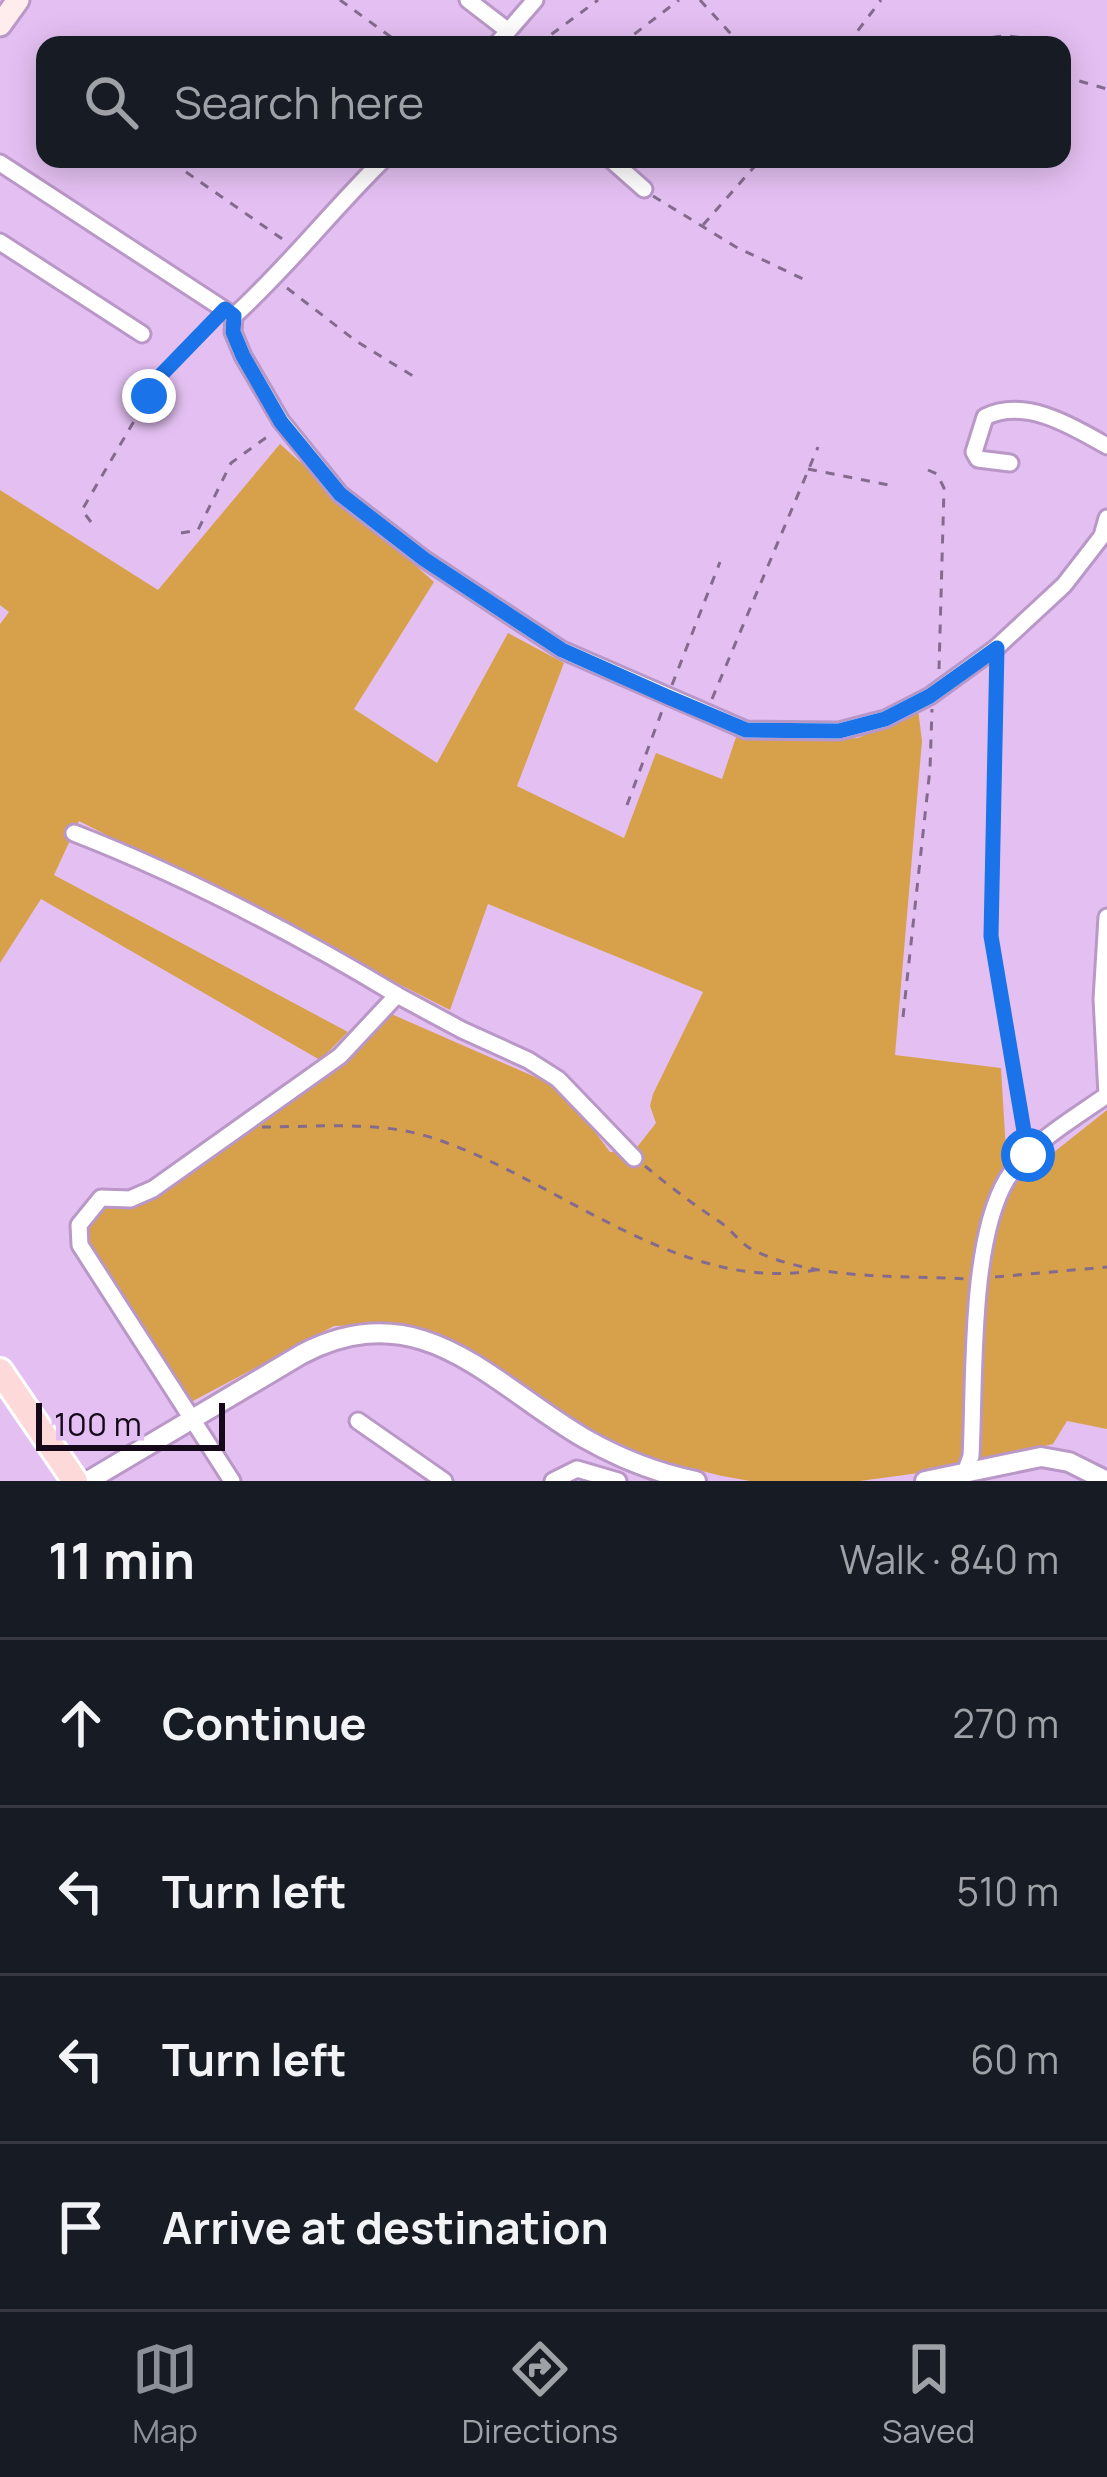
<!DOCTYPE html>
<meta charset="utf-8">
<style>
:root{--surface:#171b24;--page:#242831;--text:#f1f3f6;--muted:#9ea1a6;--line:#363941;--accent:#8c9099}
body{margin:0;font-family:Manrope,sans-serif;background:var(--page);color:var(--text)}
.scale{position:absolute;left:36px;bottom:30px;width:189px;box-sizing:border-box;padding-left:12px;border:6px solid #140819;border-top:0;font-size:33px;line-height:42px;white-space:nowrap;color:#140819;-webkit-text-stroke:9px #e4c0f2;paint-order:stroke}
.stop{position:absolute;width:36px;height:36px;margin:-27px;border:9px solid #1a73e8;border-radius:50%;background:#fff}
.stop.end{background:#1a73e8;border-color:#fff;box-shadow:0 3px 12px #0008}
.list{margin:0;padding:0;list-style:none}
h2{display:flex;justify-content:space-between;align-items:center;height:156px;margin:0;padding:0 48px;font-size:51px}
h2 small{font-size:39px;font-weight:400;color:var(--muted)}
.list li{display:grid;grid-template-columns:78px 1fr auto;gap:36px;align-items:center;box-sizing:border-box;height:168px;padding:0 48px;border-top:3px solid var(--line)}
.list b{display:block;font-size:45px;white-space:nowrap}
.list em{font-size:39px;font-style:normal;color:var(--muted)}
.icon{flex:none;width:66px;height:66px;fill:none;stroke:currentColor;stroke-width:2;stroke-linecap:round;stroke-linejoin:round}
.map{position:relative;flex:none;width:1107px;height:1481px;overflow:hidden}
.search{position:absolute;background:var(--surface);box-shadow:0 6px 30px #0003;left:36px;right:36px;top:36px;height:132px;display:flex;align-items:center;gap:30px;box-sizing:border-box;padding:0 42px;border-radius:24px;color:var(--muted);font-size:45px}
.sheet{height:828px;background:var(--surface)}
nav{display:flex;justify-content:space-around;align-items:center;box-sizing:border-box;height:168px;border-top:3px solid var(--line);background:var(--surface);font-size:33px;color:var(--muted)}
nav a{display:grid;justify-items:center;gap:6px}
nav .on{color:var(--accent)}
.map>svg:first-child{display:block}
.green{fill:#d7a14c}
.lines{fill:none;stroke-linecap:round;stroke-linejoin:round}
.minor-casing{stroke:#b997c7;stroke-width:21}
.tertiary-casing{stroke:#b997c7;stroke-width:24}
.secondary-casing{stroke:#b997c7;stroke-width:27}
.primary-casing{stroke:#fff;stroke-width:30}
.path{stroke:#846b8e;stroke-width:3;stroke-dasharray:9 9;stroke-linecap:butt}
.minor{stroke:#fff;stroke-width:15}
.tertiary{stroke:#fff;stroke-width:18}
.secondary{stroke:#ffeced;stroke-width:21}
.primary{stroke:#fed9da;stroke-width:24}
.route{stroke:#1a73e8;stroke-width:15}
</style>
<div class="map">
<svg width="1107" height="1481" viewBox="0 0 1107 1481">
<rect width="100%" height="100%" fill="#e4c0f2"/>
<path class="green" d="M280,444L434,582L354,709L437,763L508,633L564,663L517,786L624,838L656,753L722,779L737,734L801,740L858,738L918,709L922,741L895,1055L1001,1068L1006,1151L1044,1160L1107,1110V1429L1067,1421L1053,1444L956,1468L860,1481H750L722,1476L654,1459L595,1432L460,1345L369,1325L334,1326L191,1402L83,1239L81,1231L103,1202L136,1200C198,1160 265,1123 323,1079C349,1059 365,1034 389,1013L542,1080L569,1097L610,1152L634,1151L656,1123L650,1106L653,1094L703,992L488,904L450,1010L79,821L54,875L348,1032L320,1060L41,899L0,963V624L9,612L0,605V490L158,590Z"/>
<g class="lines">
<g class="minor-casing">
<g id="minor">
<path d="M468,0L507,30"/>
<path d="M496,45L535,0"/>
<path d="M610,159L644,189"/>
<path d="M0,163L234,316"/>
<path d="M0,242L142,334"/>
<path d="M234,316L233,332L243,356L281,421L340,494L424,559L562,650L746,730L839,731L885,719L930,696L996,648L1064,585L1102,536L1107,518"/>
<path d="M234,316C288,267 332,210 384,159"/>
<path d="M1010,463L978,459L974,452L985,417C1025,397 1072,426 1107,446"/>
<path d="M74,833C187,877 294,933 397,995L340,1056L153,1189L130,1199L101,1198L79,1225L80,1245L232,1481"/>
<path d="M397,995L462,1030L528,1060L558,1079L634,1158"/>
<path d="M358,1421L444,1481"/>
<path d="M963,1478L971,1456C975,1381 969,1242 1007,1179C1030,1143 1073,1119 1107,1095L1102,999L1107,917"/>
<path d="M553,1481L577,1469L618,1481"/>
</g>
</g>
<g class="tertiary-casing">
<g id="tertiary">
<path d="M88,1481L302,1354C421,1292 490,1383 584,1438C619,1458 657,1473 696,1481"/>
<path d="M925,1481L1041,1457L1069,1462L1107,1481"/>
</g>
</g>
<g class="secondary-casing">
<path id="secondary" d="M0,25L18,0"/>
</g>
<g class="primary-casing">
<path id="primary" d="M0,1371L75,1481"/>
</g>
<g class="path">
<path d="M340,0L402,45"/>
<path d="M700,0L741,45"/>
<path d="M545,45L541,42L598,0"/>
<path d="M620,45L679,0"/>
<path d="M847,45L881,0"/>
<path d="M976,45C992,33 1019,33 1036,45"/>
<path d="M1062,76L1107,89"/>
<path d="M186,172L288,243"/>
<path d="M653,196L736,247L803,279"/>
<path d="M703,225L761,159"/>
<path d="M287,288L356,341L413,376"/>
<path d="M808,469L894,486"/>
<path d="M928,470L937,474L944,488L939,669"/>
<path d="M91,522L82,510L161,375L216,320"/>
<path d="M181,533L198,530L231,463L271,434"/>
<path d="M997,668L991,936L1025,1135"/>
<path d="M672,685L720,562"/>
<path d="M712,699L818,447"/>
<path d="M627,805L662,711"/>
<path d="M903,1017L930,769L932,709"/>
<path d="M262,1127C319,1127 381,1120 436,1139C559,1180 685,1298 821,1269"/>
<path d="M645,1166C669,1186 694,1205 720,1222C733,1231 740,1244 755,1251C819,1281 899,1275 968,1279"/>
<path d="M995,1277L1107,1267"/>
</g>
<use href="#minor" class="minor"/>
<use href="#tertiary" class="tertiary"/>
<use href="#secondary" class="secondary"/>
<use href="#primary" class="primary"/>
</g>
<g class="lines">
<path class="route" d="M149,396L161,375L225,309L234,316L233,332L243,356L281,422L340,494L424,559L562,650L668,697L746,730L839,731L885,719L930,696L997,648L991,936L1028,1155"/>
</g>
</svg>
<div class="scale">100 m</div>
<div class="stop" style="left:1028px;top:1155px"></div>
<div class="stop end" style="left:149px;top:396px"></div>
<div class="search"><svg class="icon" aria-label="search" viewBox="0 0 24 24"><circle cx="10" cy="10" r="6"/><path d="M15 15l6 6"/></svg>Search here</div>
</div>
<section class="sheet">
<h2>11 min<small>Walk · 840 m</small></h2>
<ul class="list">
<li><svg class="icon" aria-label="ahead" viewBox="0 0 24 24"><path d="M12 20V5M6 11l6-6 6 6"/></svg><div><b>Continue</b></div><em>270 m</em></li>
<li><svg class="icon" aria-label="left" viewBox="0 0 24 24"><path d="M17 20v-9H6M10 6l-5 5 5 5"/></svg><div><b>Turn left</b></div><em>510 m</em></li>
<li><svg class="icon" aria-label="left" viewBox="0 0 24 24"><path d="M17 20v-9H6M10 6l-5 5 5 5"/></svg><div><b>Turn left</b></div><em>60 m</em></li>
<li><svg class="icon" aria-label="arrive" viewBox="0 0 24 24"><path d="M6 21V4h12l-3 4 3 4H6"/></svg><div><b>Arrive at destination</b></div></li>
</ul>
</section>
<nav>
<a class="on"><svg class="icon" aria-label="map" viewBox="0 0 24 24"><path d="M3 6l6-2 6 2 6-2v14l-6 2-6-2-6 2zM9 4v14M15 6v14"/></svg>Map</a>
<a><svg class="icon" aria-label="directions" viewBox="0 0 24 24"><path d="M12 3l9 9-9 9-9-9zM9 14v-3h6M13 9l2 2-2 2"/></svg>Directions</a>
<a><svg class="icon" aria-label="saved" viewBox="0 0 24 24"><path d="M7 4h10v16l-5-4-5 4z"/></svg>Saved</a>
</nav>
